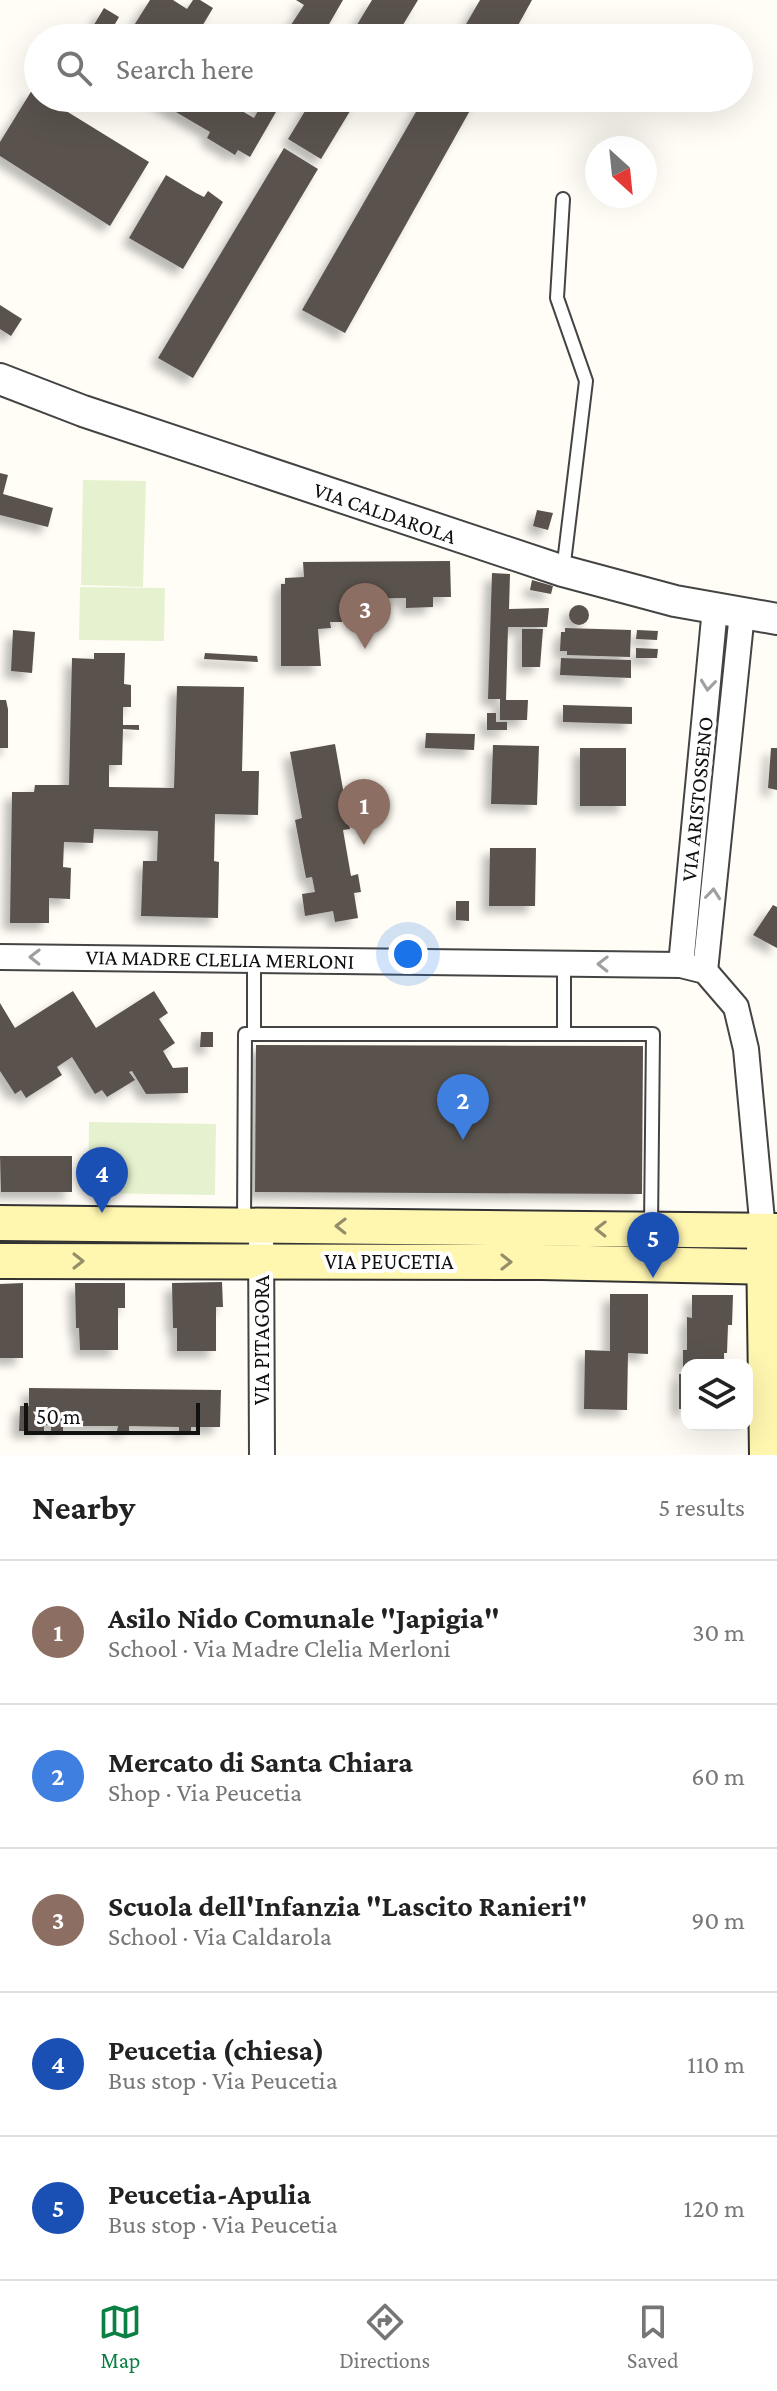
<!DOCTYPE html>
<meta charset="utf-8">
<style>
:root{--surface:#fff;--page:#f6f6f6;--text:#222;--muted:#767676;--line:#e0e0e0;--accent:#0b8043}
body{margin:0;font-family:"Crimson Pro",serif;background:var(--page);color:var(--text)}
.controls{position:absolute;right:24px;bottom:24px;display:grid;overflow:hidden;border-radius:16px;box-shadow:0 8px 32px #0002}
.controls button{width:72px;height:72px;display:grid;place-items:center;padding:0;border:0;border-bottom:2px solid var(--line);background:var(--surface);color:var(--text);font:40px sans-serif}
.compass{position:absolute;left:585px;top:136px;width:72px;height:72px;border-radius:50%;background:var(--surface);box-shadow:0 8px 32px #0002;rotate:153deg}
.scale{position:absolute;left:24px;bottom:20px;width:176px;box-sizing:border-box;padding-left:8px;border:4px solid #111;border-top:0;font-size:22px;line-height:28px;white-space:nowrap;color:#111;-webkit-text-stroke:6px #fff;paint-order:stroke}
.you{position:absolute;left:408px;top:954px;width:28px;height:28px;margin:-20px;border:6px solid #fff;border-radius:50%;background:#1a73e8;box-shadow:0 0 0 12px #1a73e833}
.badge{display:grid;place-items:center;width:52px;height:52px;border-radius:50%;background:var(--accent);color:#fff;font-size:26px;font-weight:700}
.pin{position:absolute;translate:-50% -66px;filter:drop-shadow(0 2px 4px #0008)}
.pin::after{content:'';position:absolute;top:42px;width:28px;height:24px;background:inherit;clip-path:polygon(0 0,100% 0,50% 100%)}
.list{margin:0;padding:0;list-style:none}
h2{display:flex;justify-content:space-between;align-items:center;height:104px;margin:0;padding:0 32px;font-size:34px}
h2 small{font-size:26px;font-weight:400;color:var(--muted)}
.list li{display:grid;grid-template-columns:52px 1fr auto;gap:24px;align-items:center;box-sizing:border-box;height:144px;padding:0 32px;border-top:2px solid var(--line)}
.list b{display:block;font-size:30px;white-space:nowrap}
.list p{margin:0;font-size:26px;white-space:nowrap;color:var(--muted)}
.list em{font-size:26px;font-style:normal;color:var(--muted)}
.icon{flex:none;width:44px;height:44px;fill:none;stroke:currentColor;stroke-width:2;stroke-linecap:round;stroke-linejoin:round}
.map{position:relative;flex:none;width:777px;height:1455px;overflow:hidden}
.search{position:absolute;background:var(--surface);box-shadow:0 8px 32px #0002;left:24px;right:24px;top:24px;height:88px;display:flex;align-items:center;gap:20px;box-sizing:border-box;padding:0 28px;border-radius:44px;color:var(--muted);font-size:30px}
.sheet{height:824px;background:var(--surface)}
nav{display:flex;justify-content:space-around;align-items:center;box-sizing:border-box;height:112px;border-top:2px solid var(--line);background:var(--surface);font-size:22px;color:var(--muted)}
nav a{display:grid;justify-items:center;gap:4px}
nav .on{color:var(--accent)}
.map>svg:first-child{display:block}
.pitch{fill:#e6f2cf}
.building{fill:#5a524d;filter:url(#shadow)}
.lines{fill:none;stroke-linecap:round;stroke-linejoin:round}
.service-casing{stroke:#444;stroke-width:16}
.minor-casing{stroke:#444;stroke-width:28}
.tertiary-casing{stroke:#444;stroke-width:34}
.secondary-casing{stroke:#333;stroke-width:38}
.service{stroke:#fff;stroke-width:12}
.minor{stroke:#fff;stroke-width:24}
.tertiary{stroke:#fff;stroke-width:30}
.secondary{stroke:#fff6b0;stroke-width:34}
.oneway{stroke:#a0a0a0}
.oneway2{stroke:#948f68}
.labels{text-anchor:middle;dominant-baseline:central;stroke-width:8;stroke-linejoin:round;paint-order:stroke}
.street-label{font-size:22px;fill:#111;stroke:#fff}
</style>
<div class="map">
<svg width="777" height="1455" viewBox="0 0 777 1455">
<defs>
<filter id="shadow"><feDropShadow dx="-7" dy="7" stdDeviation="4" flood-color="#0004"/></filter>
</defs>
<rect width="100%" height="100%" fill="#fffdf5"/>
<g class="pitch">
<path d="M83,480L146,481L143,587L81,585Z"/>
<path d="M80,587L165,588L164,641L79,640Z"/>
<path d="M89,1122L216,1124L215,1195L88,1193Z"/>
</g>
<g class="building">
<path d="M150,0H173L187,9L193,0H200L213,8L195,38H126Z"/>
<path d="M296,0H343L321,38H298L287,31L304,5Z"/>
<path d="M372,0H418L395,38H349Z"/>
<path d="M480,0H532L511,38H458Z"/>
<path d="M104,8L119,17L107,38H86Z"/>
<path d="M32,90L38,94V98H45L149,162L110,226L0,156V142Z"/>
<path d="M152,98H220L254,118L259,109L241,98H284L250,157L238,150L235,155L207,138L210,132Z"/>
<path d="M313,98H358L321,159L288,139Z"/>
<path d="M424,98H477L345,333L302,310Z"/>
<path d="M284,148L318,169L193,378L158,358Z"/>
<path d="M166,175L196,193L204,197L208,191L223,202L183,269L129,238Z"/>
<path d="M0,305L22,319L11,336L0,329Z"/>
<path d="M0,473L8,475L3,494L53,508L48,527L0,515Z"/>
<path d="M537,510L553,513L548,530L533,526Z"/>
<path d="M450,561L451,597H433V607L406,608V598L342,599V622H330L331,628L318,629L321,666H281V584H285V578L304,577L303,562Z"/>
<path d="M492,573L510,574L509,609L549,608L547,627H508L506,700H528L527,720H500V699H488Z"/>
<path d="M532,580L553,586L551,594L530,590Z"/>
<circle cx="579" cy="615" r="10"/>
<path d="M565,628L631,630L630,657L567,655V651H560L561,632H565Z"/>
<path d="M522,629H543L540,667H522Z"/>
<path d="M13,630L35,632L32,673L11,671Z"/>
<path d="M637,630L658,631L657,640L636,639Z"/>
<path d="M636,648L658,649L657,658H636Z"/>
<path d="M94,653H125L124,684L131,685V707H123V725H139V730L123,729L122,765H109V787L174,788L177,686L244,687L242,771H259L258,815L215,814L214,861L219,862L218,918L141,916L143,861H157L158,831L94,829L93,843L64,842L63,867L71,868L70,899L49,898V923H10L12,792H34L35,785H69L72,658L94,659Z"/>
<path d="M205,653L257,656L258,662L204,659Z"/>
<path d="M561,658L631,660V678L560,675Z"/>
<path d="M0,700H6L8,709V748H0Z"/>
<path d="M563,705L632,707V724L563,722Z"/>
<path d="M487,713H496V722H507V730H487Z"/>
<path d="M426,733L475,734L474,750L425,748Z"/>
<path d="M335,744L350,829L343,830L351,876L358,874L361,892L354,893L358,918L335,922L333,911L305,916L302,894L315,892L312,877L306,878L295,820L302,818L290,752Z"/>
<path d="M493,745L539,746L537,805L491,804Z"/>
<rect x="580" y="748" width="46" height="58"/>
<path d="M771,748H777V790L768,788Z"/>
<path d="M490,848H536L535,906H489Z"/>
<path d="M456,901H469V921L456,920Z"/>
<path d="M773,905L777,907V948L753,935Z"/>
<path d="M73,991L96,1028L154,991L168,1013L159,1019L175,1043L163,1051L173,1068L188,1067V1093L146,1094L132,1071L129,1072L135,1080L107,1097L102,1090L95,1094L72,1057L57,1067L62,1075L26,1098L21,1090L15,1094L0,1071V1003L15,1028Z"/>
<path d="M201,1032H213V1047H200Z"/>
<path d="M256,1045L643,1046L642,1194L255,1192Z"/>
<path d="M0,1156H72V1192H1Z"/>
<path d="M222,1282L223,1307H216V1351H177V1328H173L172,1283Z"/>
<path d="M23,1283V1358H0V1284Z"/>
<path d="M75,1283H125V1308H118V1350H80L79,1328H76Z"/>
<path d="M610,1294H648V1354L628,1353L627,1410L584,1409L585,1350L610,1351Z"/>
<path d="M692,1295H733L732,1325H728L727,1353H724V1365H687V1409H679V1374H683V1350H687V1317L692,1318Z"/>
<path d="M29,1388L221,1390L220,1427H191V1431H179V1427L129,1426V1431H117L118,1426H63V1431H51V1425H44V1431H19L20,1406H29Z"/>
</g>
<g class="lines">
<g class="service-casing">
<g id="service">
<path d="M563,199L557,298L586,381L563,571"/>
<path d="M254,960V1034"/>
<path d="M564,1034V964"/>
<path d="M244,1224L245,1034H653L651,1226"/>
</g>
</g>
<g class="minor-casing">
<g id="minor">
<path d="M0,957L681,965L705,971L736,1007L746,1049L763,1231"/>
<path d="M681,965L715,608"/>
<path d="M705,971L742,613"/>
<path d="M261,1226L262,1455"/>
</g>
</g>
<g class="tertiary-casing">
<path id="tertiary" d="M0,379L83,411L563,571L675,601L777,619"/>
</g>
<g class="secondary-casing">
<g id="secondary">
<path d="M0,1223L777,1231"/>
<path d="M764,1243L767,1455"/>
<path d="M0,1261L541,1262L777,1267"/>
</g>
</g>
<use href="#service" class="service"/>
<use href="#minor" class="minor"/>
<use href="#tertiary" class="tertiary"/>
<use href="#secondary" class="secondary"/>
</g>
<defs><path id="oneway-chevron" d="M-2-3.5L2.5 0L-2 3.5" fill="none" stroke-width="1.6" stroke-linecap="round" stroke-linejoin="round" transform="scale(2)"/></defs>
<g class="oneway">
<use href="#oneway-chevron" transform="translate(708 685) rotate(96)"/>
<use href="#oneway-chevron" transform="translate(713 894) rotate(-84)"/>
<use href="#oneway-chevron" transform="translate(35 957) rotate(-179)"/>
<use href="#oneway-chevron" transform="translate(603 964) rotate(-179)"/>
</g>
<g class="oneway2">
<use href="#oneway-chevron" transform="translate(341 1226) rotate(-179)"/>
<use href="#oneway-chevron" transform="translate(601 1229) rotate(-179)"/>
<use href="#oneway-chevron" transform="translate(78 1261)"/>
<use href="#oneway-chevron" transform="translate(506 1262)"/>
</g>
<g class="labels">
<g class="street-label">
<text transform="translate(385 513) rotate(19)">VIA CALDAROLA</text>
<text transform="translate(697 799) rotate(-84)">VIA ARISTOSSENO</text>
<text transform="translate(220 959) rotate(1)">VIA MADRE CLELIA MERLONI</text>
<text x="389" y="1261">VIA PEUCETIA</text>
<text transform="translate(261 1340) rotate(-90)">VIA PITAGORA</text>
</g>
</g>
</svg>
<div class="controls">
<button><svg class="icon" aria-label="layers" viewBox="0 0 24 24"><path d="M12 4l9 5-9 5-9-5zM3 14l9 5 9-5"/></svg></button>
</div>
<svg class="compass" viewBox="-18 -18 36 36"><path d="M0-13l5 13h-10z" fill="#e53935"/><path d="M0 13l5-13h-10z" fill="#767676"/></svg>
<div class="scale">50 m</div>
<div class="you"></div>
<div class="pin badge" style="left:364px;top:845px;background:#8d6e63">1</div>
<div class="pin badge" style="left:463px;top:1140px;background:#3f7fe0">2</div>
<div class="pin badge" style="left:365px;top:649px;background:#8d6e63">3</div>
<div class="pin badge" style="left:102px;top:1213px;background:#1a4fb4">4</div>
<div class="pin badge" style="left:653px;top:1278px;background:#1a4fb4">5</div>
<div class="search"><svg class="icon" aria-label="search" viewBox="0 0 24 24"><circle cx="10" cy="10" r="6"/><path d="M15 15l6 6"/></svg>Search here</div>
</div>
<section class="sheet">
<h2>Nearby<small>5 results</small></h2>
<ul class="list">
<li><span class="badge" style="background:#8d6e63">1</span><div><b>Asilo Nido Comunale &quot;Japigia&quot;</b><p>School · Via Madre Clelia Merloni</p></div><em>30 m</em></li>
<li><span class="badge" style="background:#3f7fe0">2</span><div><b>Mercato di Santa Chiara</b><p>Shop · Via Peucetia</p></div><em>60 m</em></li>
<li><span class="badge" style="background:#8d6e63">3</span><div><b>Scuola dell'Infanzia &quot;Lascito Ranieri&quot;</b><p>School · Via Caldarola</p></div><em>90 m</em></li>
<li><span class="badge" style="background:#1a4fb4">4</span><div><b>Peucetia (chiesa)</b><p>Bus stop · Via Peucetia</p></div><em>110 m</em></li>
<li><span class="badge" style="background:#1a4fb4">5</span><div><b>Peucetia-Apulia</b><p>Bus stop · Via Peucetia</p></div><em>120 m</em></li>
</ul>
</section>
<nav>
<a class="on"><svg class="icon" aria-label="map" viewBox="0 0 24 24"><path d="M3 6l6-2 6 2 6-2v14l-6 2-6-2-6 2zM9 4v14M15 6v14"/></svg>Map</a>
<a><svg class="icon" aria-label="directions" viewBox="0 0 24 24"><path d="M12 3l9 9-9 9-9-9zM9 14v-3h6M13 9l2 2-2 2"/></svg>Directions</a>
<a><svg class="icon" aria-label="saved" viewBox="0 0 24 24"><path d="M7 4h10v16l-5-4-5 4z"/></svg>Saved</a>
</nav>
